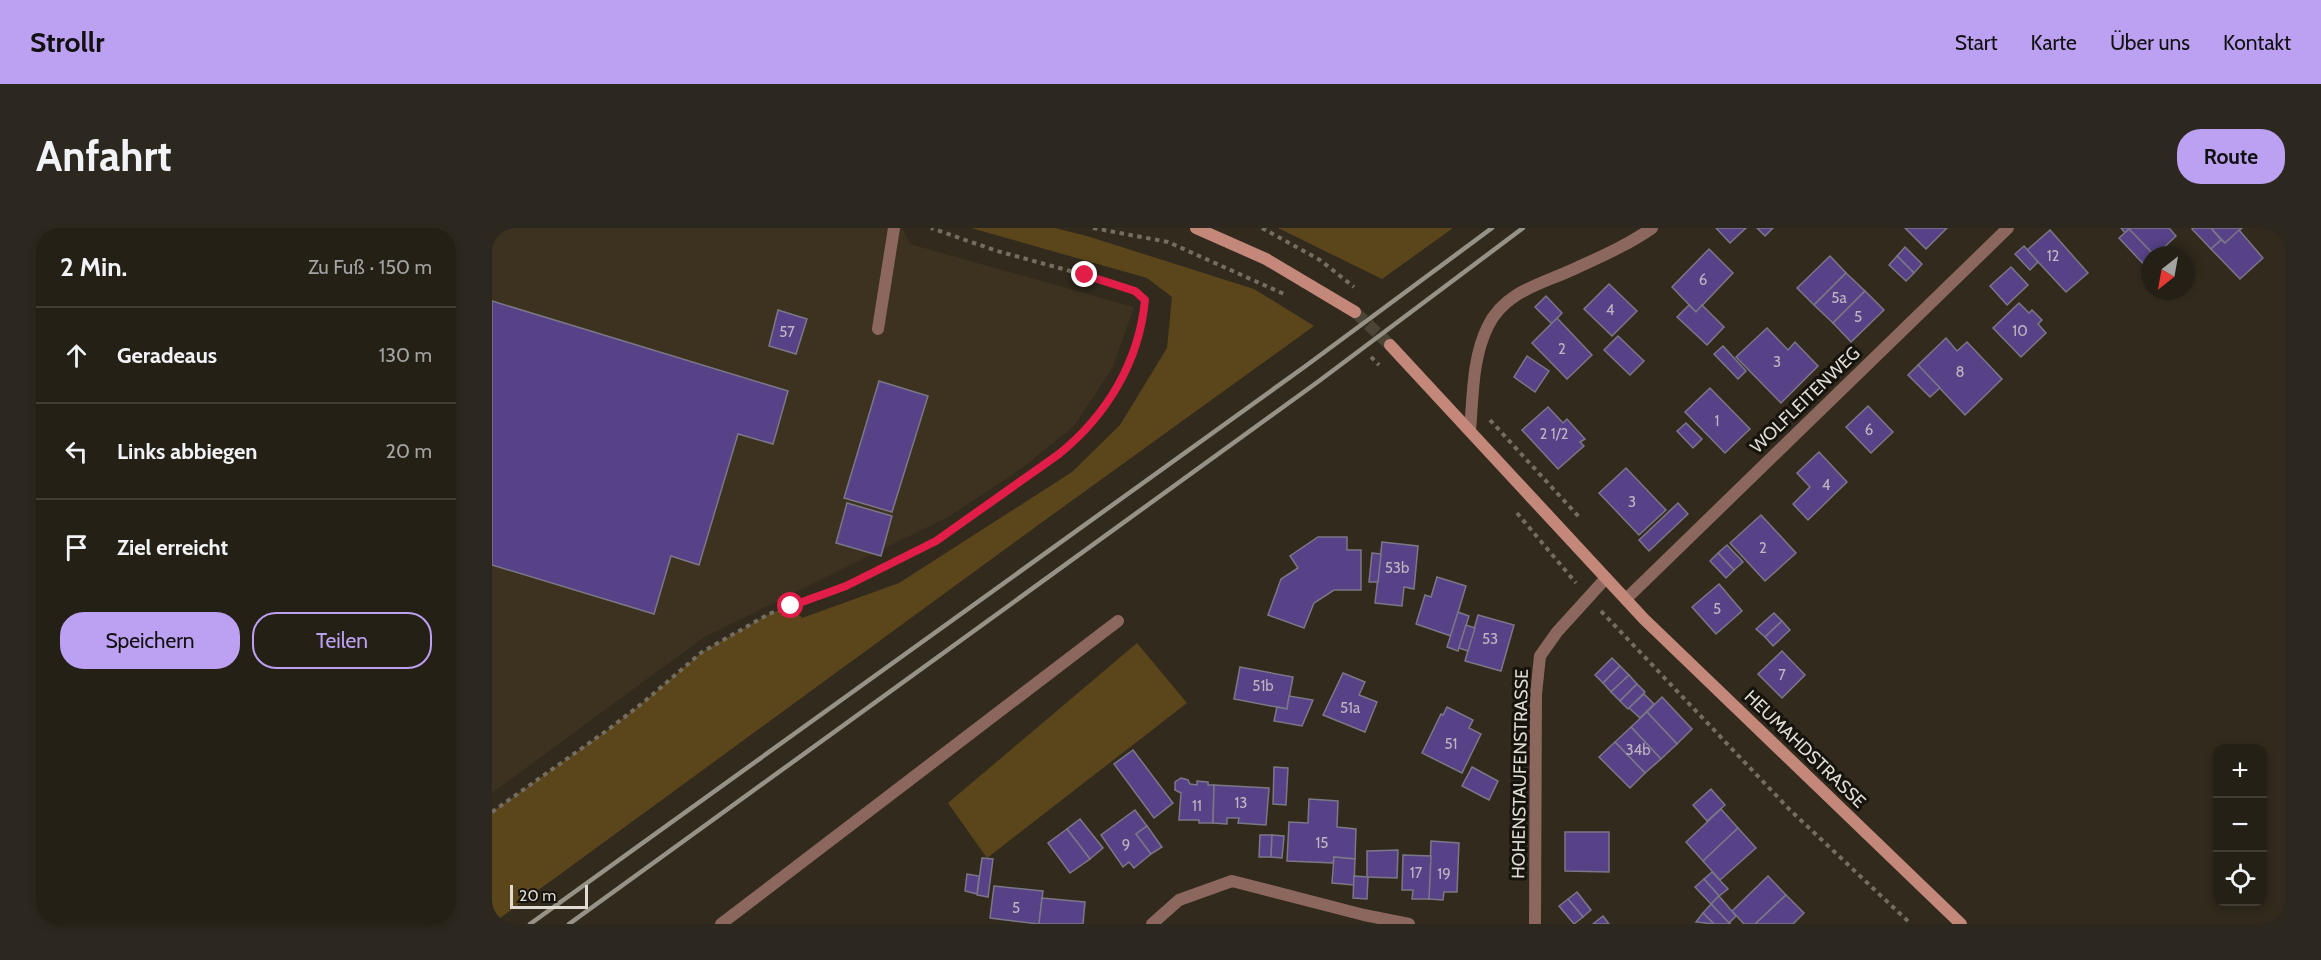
<!DOCTYPE html>
<html lang="de">
<meta charset="utf-8">
<style>
:root{--surface:#252016;--page:#2d281f;--text:#f1f3f6;--muted:#a3a3a1;--line:#423e35;--accent:#bca0f2}
body{margin:0;font-family:Cabin,sans-serif;background:var(--page);color:var(--text)}
.controls{position:absolute;right:18px;bottom:18px;display:grid;overflow:hidden;border-radius:12px;box-shadow:0 3px 9px #0003}
.controls button{width:54px;height:54px;display:grid;place-items:center;padding:0;border:0;border-bottom:2px solid var(--line);background:var(--surface);color:var(--text);font:30px sans-serif}
.compass{position:absolute;left:1649px;top:18px;width:54px;height:54px;border-radius:50%;background:var(--surface);box-shadow:0 3px 9px #0003;rotate:211deg}
.scale{position:absolute;left:18px;bottom:15px;width:78px;box-sizing:border-box;padding-left:6px;border:3px solid #dfdbd2;border-top:0;font-size:16px;line-height:21px;white-space:nowrap;color:#dfdbd2;-webkit-text-stroke:4px #16130d;paint-order:stroke}
.stop{position:absolute;width:18px;height:18px;margin:-14px;border:4px solid #e11d48;border-radius:50%;background:#fff}
.stop.end{background:#e11d48;border-color:#fff;box-shadow:0 2px 6px #0008}
.list{margin:0;padding:0;list-style:none}
h2{display:flex;justify-content:space-between;align-items:center;height:78px;margin:0;padding:0 24px;font-size:26px}
h2 small{font-size:20px;font-weight:400;color:var(--muted)}
.list li{display:grid;grid-template-columns:39px 1fr auto;gap:18px;align-items:center;box-sizing:border-box;height:96px;padding:0 24px;border-top:2px solid var(--line)}
.list b{display:block;font-size:22px;white-space:nowrap}
.list em{font-size:20px;font-style:normal;color:var(--muted)}
.actions{display:flex;gap:12px;padding:18px 24px}
.actions a{flex:1;padding:14px 0;border:2px solid var(--accent);border-radius:24px;text-align:center;font-size:21px;color:var(--accent)}
.actions .main{background:var(--accent);color:#111}
.icon{flex:none;width:33px;height:33px;fill:none;stroke:currentColor;stroke-width:2;stroke-linecap:round;stroke-linejoin:round}
.map{position:relative;flex:none;width:1793px;height:696px;overflow:hidden;border-radius:24px}
header{display:flex;align-items:center;gap:36px;box-sizing:border-box;height:84px;padding:0 30px;background:var(--accent);color:#111}
header strong{font-size:28px}
nav{display:flex;gap:33px;margin-inline-start:auto;font-size:21px}
.intro{display:flex;align-items:center;justify-content:space-between;box-sizing:border-box;height:144px;padding:0 36px}
h1{margin:0;font-size:42px}
.button{padding:15px 27px;border-radius:24px;background:var(--accent);color:#111;font-size:21px;font-weight:700}
main{display:flex;gap:36px;padding:0 36px}
aside{flex:1;background:var(--surface);border-radius:24px;box-shadow:0 3px 9px #0003}
.map>svg:first-child{display:block}
.built{fill:#3c321f}
.green{fill:#5b461c}
.building{fill:#574288;stroke:#7b7787;stroke-width:1.5}
.lines{fill:none;stroke-linecap:round;stroke-linejoin:round}
.secondary-tunnel{stroke:#4b4538;stroke-width:12;stroke-dasharray:12 6;stroke-linecap:butt}
.path{stroke:#746e62;stroke-width:4;stroke-dasharray:4.5 4.5;stroke-linecap:butt}
.lane{stroke:#8c675e;stroke-width:12}
.street{stroke:#8c675e;stroke-width:12}
.secondary{stroke:#c4887a;stroke-width:12}
.rail{stroke:#979287;stroke-width:4.5}
.route{stroke:#e11d48;stroke-width:8}
.labels{text-anchor:middle;dominant-baseline:central;stroke-width:6;stroke-linejoin:round;paint-order:stroke}
.number-label{font-size:15px;fill:#bdb5c0}
.street-label{font-size:18px;fill:#dfdbd2;stroke:#16130d}
</style>
<header>
<strong>Strollr</strong>
<nav><a>Start</a><a>Karte</a><a>Über uns</a><a>Kontakt</a></nav>
</header>
<div class="intro"><h1>Anfahrt</h1><a class="button">Route</a></div>
<main>
<aside>
<h2>2 Min.<small>Zu Fuß · 150 m</small></h2>
<ul class="list">
<li><svg class="icon" aria-label="ahead" viewBox="0 0 24 24"><path d="M12 20V5M6 11l6-6 6 6"/></svg><div><b>Geradeaus</b></div><em>130 m</em></li>
<li><svg class="icon" aria-label="left" viewBox="0 0 24 24"><path d="M17 20v-9H6M10 6l-5 5 5 5"/></svg><div><b>Links abbiegen</b></div><em>20 m</em></li>
<li><svg class="icon" aria-label="arrive" viewBox="0 0 24 24"><path d="M6 21V4h12l-3 4 3 4H6"/></svg><div><b>Ziel erreicht</b></div></li>
</ul>
<div class="actions"><a class="main">Speichern</a><a>Teilen</a></div>
</aside>
<div class="map">
<svg width="1793" height="696" viewBox="0 0 1793 696">
<rect width="100%" height="100%" fill="#312a1d"/>
<path class="built" d="M0,0H410L418,16L642,79L621,139L582,198L530,240L458,288L211,410L0,565Z"/>
<g class="green">
<path d="M479,0H563L595,8L762,61L822,98L560,287L0,696V584L117,501L153,473L210,424L277,386L299,378L310,390L407,355L580,244L628,197L675,120L680,69L655,50Z"/>
<path d="M786,0H961L890,51Z"/>
<path d="M645,415L695,475L495,630L456,575Z"/>
</g>
<g class="building">
<path d="M1224,0H1254L1238,15Z"/>
<path d="M1265,0H1281L1273,8Z"/>
<path d="M1413,0H1455L1434,21Z"/>
<path d="M1629,0H1677L1684,8L1664,27H1662L1637,1L1633,5Z"/>
<path d="M1702,0H1719L1729,12L1719,21L1700,1Z"/>
<path d="M1719,0H1750L1733,15Z"/>
<path d="M1637,1L1662,27H1658V43L1627,10Z"/>
<path d="M1558,2L1596,45L1574,64L1535,22Z"/>
<path d="M1747,2L1771,30L1748,51L1719,21L1729,12L1733,15Z"/>
<path d="M1532,18L1546,34L1538,42L1523,26Z"/>
<path d="M1413,19L1430,36L1422,45L1405,28Z"/>
<path d="M1217,21L1241,45L1204,84L1180,59Z"/>
<path d="M1338,28L1354,45L1322,77L1305,60Z"/>
<path d="M1405,28L1422,45L1414,53L1397,37Z"/>
<path d="M1519,39L1536,57L1515,77L1498,58Z"/>
<path d="M1354,45L1373,63L1341,95L1322,77Z"/>
<path d="M1117,56L1145,83L1120,108L1092,81Z"/>
<path d="M1373,63L1392,82L1359,114L1341,95Z"/>
<path d="M1054,68L1070,85L1060,96L1043,79Z"/>
<path d="M0,73L296,163L281,216L246,206L207,337L179,328L162,386L0,337Z"/>
<path d="M1527,75L1537,85L1540,82L1550,92L1546,96L1554,105L1529,129L1501,100Z"/>
<path d="M1197,77L1204,84L1210,77L1232,99L1215,117L1185,89Z"/>
<path d="M286,82L315,91L304,126L277,118Z"/>
<path d="M1065,90L1100,127L1075,151L1040,115Z"/>
<path d="M1275,100L1296,122L1303,114L1326,138L1289,175L1244,129Z"/>
<path d="M1126,108L1152,133L1138,147L1112,122Z"/>
<path d="M1454,110L1465,123L1475,114L1510,151L1473,187L1426,137Z"/>
<path d="M1231,118L1254,143L1246,151L1222,126Z"/>
<path d="M1035,128L1057,143L1043,164L1022,149Z"/>
<path d="M1426,137L1448,160L1438,169L1416,147Z"/>
<path d="M387,153L436,168L400,284L352,270Z"/>
<path d="M1218,160L1258,201L1233,225L1193,184Z"/>
<path d="M1376,178L1401,204L1379,225L1354,199Z"/>
<path d="M1056,179L1071,195L1075,191L1093,211L1088,214L1092,218L1066,241L1030,202Z"/>
<path d="M1194,195L1210,211L1201,220L1185,203Z"/>
<path d="M1327,224L1355,254L1316,292L1301,276L1318,259L1305,245Z"/>
<path d="M1134,240L1174,282L1147,307L1107,265Z"/>
<path d="M355,275L400,288L389,328L344,315Z"/>
<path d="M1186,275L1196,286L1157,323L1147,312Z"/>
<path d="M1269,287L1304,325L1273,353L1238,315Z"/>
<path d="M826,309H855V322H869V362H842L822,375L812,400L776,387L789,351L806,340L798,328Z"/>
<path d="M890,314L926,318L922,361L912,359L910,378L883,375Z"/>
<path d="M1235,317L1251,334L1242,342L1226,325Z"/>
<path d="M880,325L889,326L886,354H877Z"/>
<path d="M1226,325L1242,342L1234,350L1218,333Z"/>
<path d="M945,349L974,358L959,408L924,396L933,367L939,369Z"/>
<path d="M1227,356L1250,383L1224,406L1200,379Z"/>
<path d="M966,384L977,388L966,423L955,419Z"/>
<path d="M1282,385L1290,393L1273,409L1264,401Z"/>
<path d="M986,387L1022,397L1009,443L973,433Z"/>
<path d="M1290,393L1298,402L1281,418L1273,409Z"/>
<path d="M974,397L983,400L976,423L967,420Z"/>
<path d="M1290,423L1313,447L1290,470L1266,446Z"/>
<path d="M1120,430L1128,438L1111,455L1103,447Z"/>
<path d="M1128,438L1137,447L1119,464L1111,455Z"/>
<path d="M748,439L801,449L795,481L742,471Z"/>
<path d="M851,445L873,454L867,467L885,474L873,504L831,487Z"/>
<path d="M1137,447L1145,456L1128,473L1119,464Z"/>
<path d="M1145,456L1153,464L1136,481L1128,473Z"/>
<path d="M1152,466L1162,476L1148,490L1137,480Z"/>
<path d="M797,468L821,472L810,498L782,493L785,479L795,481Z"/>
<path d="M1170,469L1200,501L1185,516L1155,484Z"/>
<path d="M955,479L981,492L977,500L989,506L970,545L930,525L949,486L951,487Z"/>
<path d="M1155,484L1185,516L1169,531L1139,499Z"/>
<path d="M1139,499L1169,531L1153,545L1123,514Z"/>
<path d="M1123,514L1153,545L1138,560L1107,529Z"/>
<path d="M641,522L681,575L662,590L622,536Z"/>
<path d="M782,539L796,540L794,577L781,576Z"/>
<path d="M980,539L1006,553L997,572L970,558Z"/>
<path d="M689,550L696,552L698,556L705,557V553L716,554V557H722L721,595H707V592H687L689,565L683,562V554Z"/>
<path d="M722,557L777,560L774,597L746,595L747,590H735V596L721,595Z"/>
<path d="M1219,561L1233,577L1215,593L1201,577Z"/>
<path d="M817,571L846,573L845,599L864,601L863,631L842,629L841,635L795,633L797,594L816,595Z"/>
<path d="M1229,581L1246,600L1211,633L1194,614Z"/>
<path d="M643,582L655,598L644,606L659,626L642,640L637,634L631,639L609,607Z"/>
<path d="M588,591L611,620L598,631L575,601Z"/>
<path d="M655,598L670,619L659,626L644,606Z"/>
<path d="M1246,600L1264,620L1228,652L1211,633Z"/>
<path d="M575,601L598,631L578,645L556,615Z"/>
<path d="M1073,604H1117V644L1073,643Z"/>
<path d="M768,607H780L779,629H767Z"/>
<path d="M780,607L792,608L790,630L779,629Z"/>
<path d="M939,613L967,615L965,664H952L951,672L937,671Z"/>
<path d="M906,622L905,650L875,649V623Z"/>
<path d="M911,627L939,628L937,671H920L921,662H910Z"/>
<path d="M842,629L863,631L862,657L840,655Z"/>
<path d="M490,630L501,631L496,669L485,667Z"/>
<path d="M1220,644L1236,661L1227,668L1212,651Z"/>
<path d="M475,646L487,648L485,666L473,663Z"/>
<path d="M862,648L876,649L875,671L861,670Z"/>
<path d="M1276,648L1294,667L1263,696H1252L1240,683Z"/>
<path d="M1212,651L1227,668L1219,676L1203,659Z"/>
<path d="M502,658L551,663L547,696L498,690Z"/>
<path d="M1085,664L1099,682L1091,689L1076,671Z"/>
<path d="M1294,667L1312,685L1301,696H1263Z"/>
<path d="M1227,668L1244,688L1237,695L1219,676Z"/>
<path d="M550,670L593,674L591,696H547Z"/>
<path d="M1076,671L1091,689L1082,696L1067,678Z"/>
<path d="M1219,676L1237,695L1239,696H1222L1211,685Z"/>
<path d="M1211,685L1222,696L1204,694Z"/>
<path d="M1111,688L1117,696H1101Z"/>
</g>
<g class="lines">
<path class="secondary-tunnel" d="M863,84L898,117"/>
<g class="path">
<path d="M601,0L676,14L792,66"/>
<path d="M770,0L828,32L862,59"/>
<path d="M879,129L887,137"/>
<path d="M998,192L1088,290"/>
<path d="M1025,285L1084,355"/>
<path d="M1109,383L1298,582L1419,696"/>
<path d="M0,584L117,501L153,473L210,424L277,386L354,358L443,313L567,227C615,187 647,134 653,72L643,63L626,56L505,23L439,0"/>
</g>
<g class="lane">
<path d="M386,101L402,0"/>
<path d="M229,696L626,393"/>
</g>
<g class="street">
<path d="M978,203C981,169 980,130 996,98C1013,63 1050,56 1082,41C1108,29 1136,17 1160,0"/>
<path d="M1134,371L1516,0"/>
<path d="M660,696L687,672L740,653L872,687L917,696"/>
<path d="M1043,696L1044,466L1048,428L1065,404L1114,350"/>
</g>
<g class="secondary">
<path d="M704,0L774,31L863,84"/>
<path d="M898,117L1152,391L1469,696"/>
</g>
<g class="rail">
<path d="M38,696L815,137L1000,0"/>
<path d="M77,696L827,153L1031,0"/>
</g>
</g>
<g class="lines">
<path class="route" d="M299,378L354,358L444,313L567,226C615,187 647,134 653,72L643,63L593,47"/>
</g>
<g class="labels">
<g class="number-label">
<text x="1561" y="28">12</text>
<text x="1211" y="52">6</text>
<text x="1347" y="70">5a</text>
<text x="1118" y="82">4</text>
<text x="1366" y="89">5</text>
<text x="1528" y="103">10</text>
<text x="295" y="104">57</text>
<text x="1070" y="121">2</text>
<text x="1285" y="134">3</text>
<text x="1468" y="144">8</text>
<text x="1225" y="193">1</text>
<text x="1377" y="202">6</text>
<text x="1062" y="206">2 1/2</text>
<text x="1334" y="257">4</text>
<text x="1140" y="274">3</text>
<text x="1271" y="320">2</text>
<text x="905" y="340">53b</text>
<text x="1225" y="381">5</text>
<text x="998" y="411">53</text>
<text x="1290" y="447">7</text>
<text x="771" y="458">51b</text>
<text x="858" y="480">51a</text>
<text x="959" y="516">51</text>
<text x="1146" y="522">34b</text>
<text x="749" y="575">13</text>
<text x="705" y="578">11</text>
<text x="830" y="615">15</text>
<text x="634" y="617">9</text>
<text x="924" y="645">17</text>
<text x="952" y="646">19</text>
<text x="524" y="680">5</text>
</g>
<g class="street-label">
<text transform="translate(1313 172) rotate(-44)">WOLFLEITENWEG</text>
<text transform="translate(1313 521) rotate(44)">HEUMAHDSTRASSE</text>
<text transform="translate(1028 546) rotate(-89)">HOHENSTAUFENSTRASSE</text>
</g>
</g>
</svg>
<div class="controls">
<button>+</button>
<button>−</button>
<button><svg class="icon" aria-label="locate" viewBox="0 0 24 24"><circle cx="12" cy="12" r="6"/><path d="M12 2v4M12 18v4M2 12h4M18 12h4"/></svg></button>
</div>
<svg class="compass" viewBox="-18 -18 36 36"><path d="M0-13l5 13h-10z" fill="#e53935"/><path d="M0 13l5-13h-10z" fill="#a3a3a1"/></svg>
<div class="scale">20 m</div>
<div class="stop" style="left:299px;top:378px"></div>
<div class="stop end" style="left:593px;top:47px"></div>
</div>
</main>
